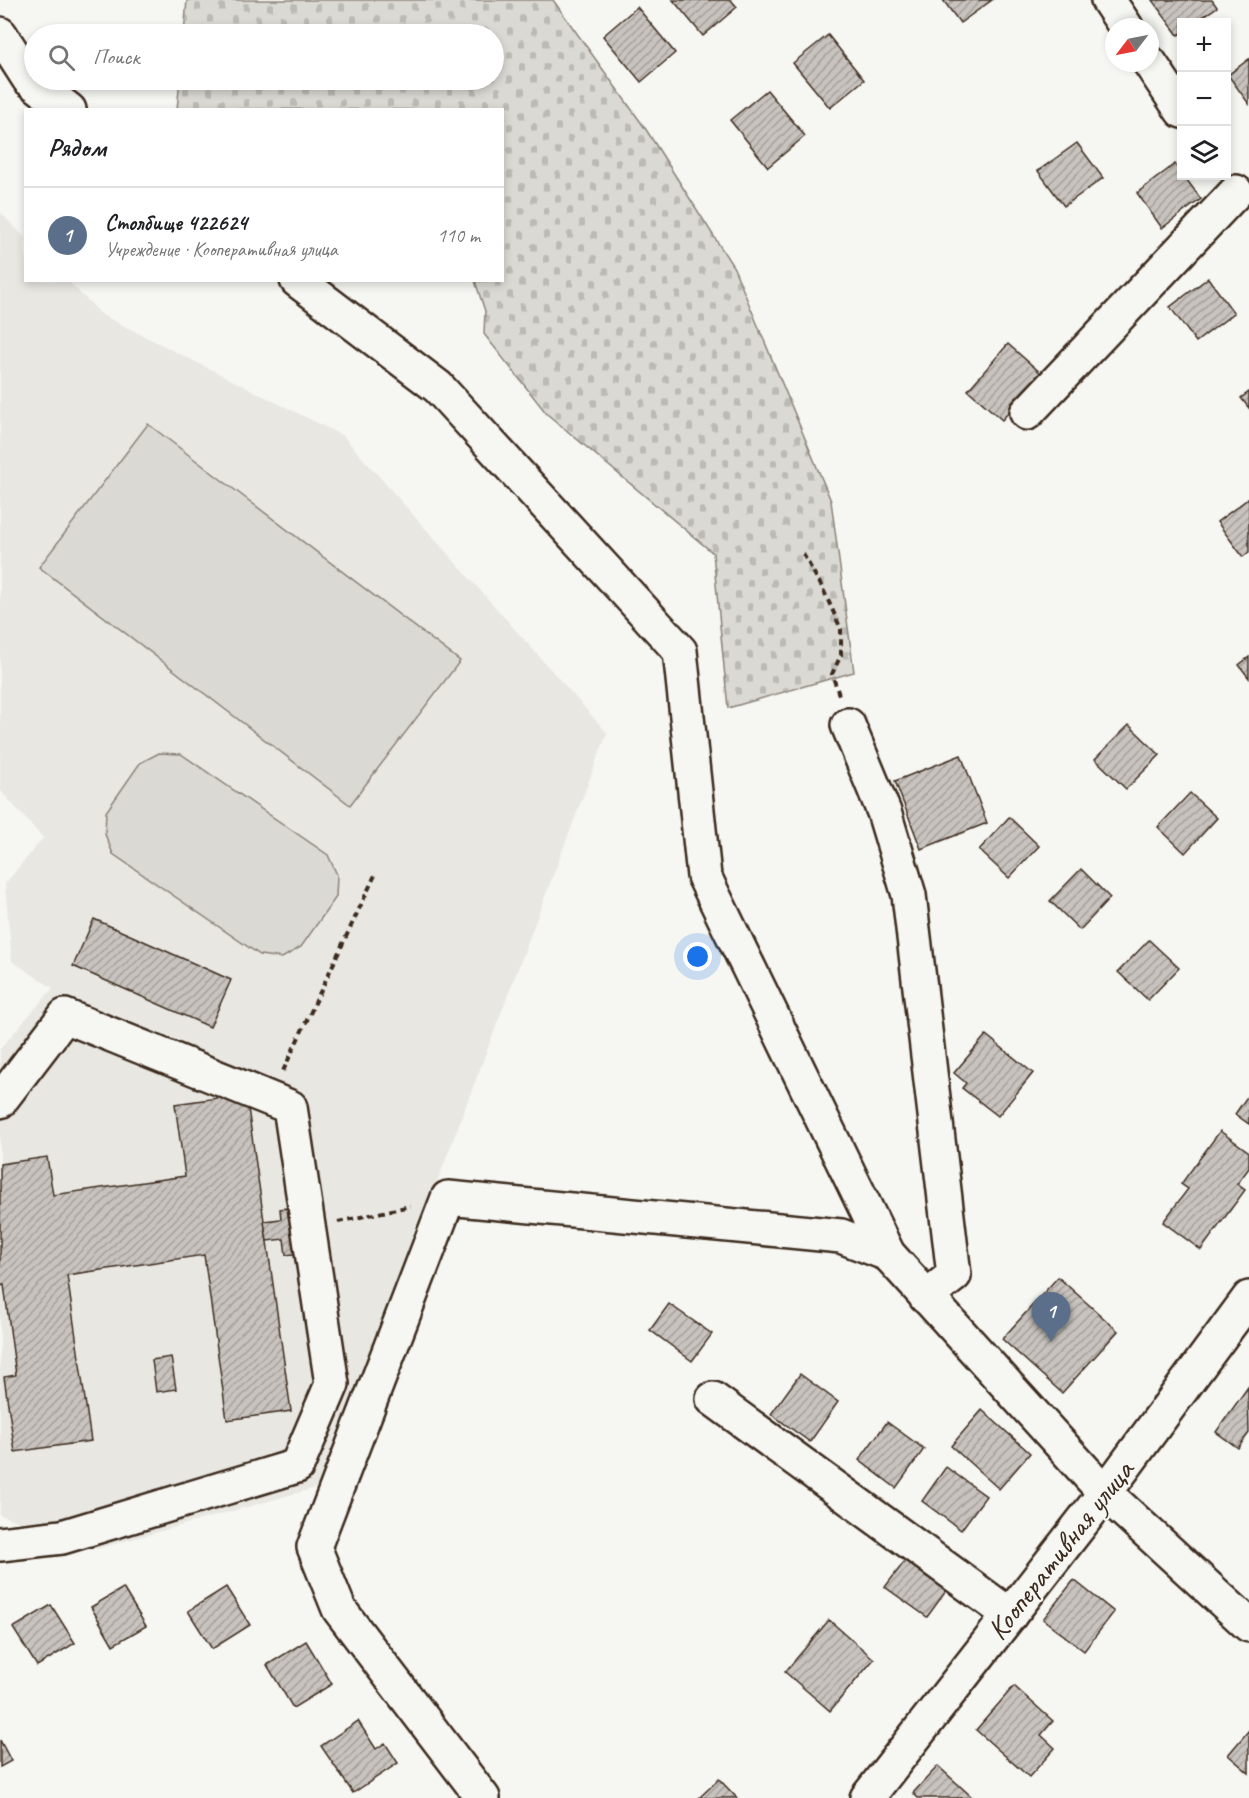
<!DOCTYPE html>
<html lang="ru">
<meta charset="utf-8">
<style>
:root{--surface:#fff;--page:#f6f6f6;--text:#202124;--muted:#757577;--line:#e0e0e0;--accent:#7c3aed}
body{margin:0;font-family:Caveat,sans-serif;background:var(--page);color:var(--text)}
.controls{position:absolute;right:18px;top:18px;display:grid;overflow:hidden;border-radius:0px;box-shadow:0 3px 9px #0003}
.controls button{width:54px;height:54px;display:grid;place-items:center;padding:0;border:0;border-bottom:2px solid var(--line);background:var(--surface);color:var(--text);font:30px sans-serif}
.compass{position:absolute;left:1105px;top:18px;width:54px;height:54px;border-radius:50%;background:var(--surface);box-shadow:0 3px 9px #0003;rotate:238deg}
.you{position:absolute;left:698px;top:957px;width:21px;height:21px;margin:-15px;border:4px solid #fff;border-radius:50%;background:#1a73e8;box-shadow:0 0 0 9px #1a73e833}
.badge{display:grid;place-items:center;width:39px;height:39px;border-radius:50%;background:var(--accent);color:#fff;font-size:20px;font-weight:700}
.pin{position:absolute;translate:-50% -50px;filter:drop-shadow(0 2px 3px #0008)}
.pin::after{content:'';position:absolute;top:32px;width:21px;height:18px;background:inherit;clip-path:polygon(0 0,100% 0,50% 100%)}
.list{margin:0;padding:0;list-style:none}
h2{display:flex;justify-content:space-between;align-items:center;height:78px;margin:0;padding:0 24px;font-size:26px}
h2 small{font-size:20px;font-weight:400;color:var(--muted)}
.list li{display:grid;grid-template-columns:39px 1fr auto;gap:18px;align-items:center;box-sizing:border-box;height:96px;padding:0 24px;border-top:2px solid var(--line)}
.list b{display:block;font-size:22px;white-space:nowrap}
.list p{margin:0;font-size:20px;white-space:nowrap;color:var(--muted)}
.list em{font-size:20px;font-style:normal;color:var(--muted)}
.icon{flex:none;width:33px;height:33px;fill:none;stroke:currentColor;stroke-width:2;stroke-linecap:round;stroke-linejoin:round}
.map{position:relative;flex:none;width:1249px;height:1798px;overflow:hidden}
.search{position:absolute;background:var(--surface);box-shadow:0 3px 9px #0003;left:24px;top:24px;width:480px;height:66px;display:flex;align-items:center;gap:15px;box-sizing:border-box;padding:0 21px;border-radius:33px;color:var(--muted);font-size:22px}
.panel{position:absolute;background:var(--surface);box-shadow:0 3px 9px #0003;left:24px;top:108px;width:480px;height:174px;border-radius:0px}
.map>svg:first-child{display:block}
.built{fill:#e8e7e2}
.cemetery{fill:url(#cemetery-stones);stroke:#8a8278;stroke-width:1.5}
.pitch{fill:#dad9d3;stroke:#8a8278;stroke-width:1.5}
.building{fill:url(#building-hatch);stroke:#3b2a1e;stroke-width:1.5}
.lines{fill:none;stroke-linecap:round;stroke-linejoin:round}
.minor-casing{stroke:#3b2a1e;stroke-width:38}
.path{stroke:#3b2a1e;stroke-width:4;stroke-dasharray:6 4.5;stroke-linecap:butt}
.minor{stroke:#f6f6f2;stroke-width:33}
.labels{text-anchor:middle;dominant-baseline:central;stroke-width:4.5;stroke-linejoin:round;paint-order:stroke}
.street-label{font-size:30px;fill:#3b2a1e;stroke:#f6f6f2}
</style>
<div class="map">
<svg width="1249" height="1798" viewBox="0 0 1249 1798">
<defs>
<pattern id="cemetery-stones" width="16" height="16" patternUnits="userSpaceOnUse" patternTransform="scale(1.5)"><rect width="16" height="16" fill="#dad9d3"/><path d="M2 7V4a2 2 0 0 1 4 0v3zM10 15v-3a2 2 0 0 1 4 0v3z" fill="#bcbab5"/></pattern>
<pattern id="building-hatch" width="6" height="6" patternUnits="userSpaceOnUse" patternTransform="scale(1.5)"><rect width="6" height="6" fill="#c8c3be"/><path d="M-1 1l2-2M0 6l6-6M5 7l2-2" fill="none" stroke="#a49f9a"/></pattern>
</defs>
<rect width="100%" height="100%" fill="#f6f6f2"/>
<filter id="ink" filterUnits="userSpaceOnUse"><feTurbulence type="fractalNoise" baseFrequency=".0167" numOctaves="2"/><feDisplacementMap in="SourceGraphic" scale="12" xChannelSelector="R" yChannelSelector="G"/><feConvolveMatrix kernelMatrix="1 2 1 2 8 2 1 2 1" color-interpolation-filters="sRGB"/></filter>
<g filter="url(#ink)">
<path class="built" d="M0,212L25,238L26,280L68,281L102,315L343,436L607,733L322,1486L97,1549L0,1515V1049L53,988L12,961L5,884L43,838L0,790Z"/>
<path class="cemetery" d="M187,0H553L645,128L734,268L831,501L854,672L728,708L713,553L547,414L484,334L485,311L475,281L502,280V110L177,109L180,80H494V34H184Z"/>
<g class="pitch">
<path d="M148,424L460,661L350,805L39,567Z"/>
<path d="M159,753L181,754L328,855L337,875L336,897L301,947L282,958L260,955L113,854L105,834L106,812L140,763Z"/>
</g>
<g class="building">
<path d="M673,0H731L737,7L703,36Z"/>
<path d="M943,0H992L960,23Z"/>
<path d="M1152,0H1212L1217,7L1195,22H1182V33L1178,35Z"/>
<path d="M637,7L675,53L641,82L603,36Z"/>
<path d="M828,35L864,80L830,108L793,63Z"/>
<path d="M1249,59V104L1228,75Z"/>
<path d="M767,90L805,136L768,167L730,120Z"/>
<path d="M1077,143L1103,178L1064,206L1038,171Z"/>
<path d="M1175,164L1182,176H1184L1201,199L1162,228L1137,193Z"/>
<path d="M1208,278L1234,313L1196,342L1170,307Z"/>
<path d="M1008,344L1042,374L1002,420L968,390Z"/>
<path d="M1249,392V408L1241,398Z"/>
<path d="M1249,498V552L1243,557L1217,522Z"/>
<path d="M1249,657V678L1239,665Z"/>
<path d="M1129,725L1160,755L1126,789L1095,759Z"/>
<path d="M961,755L987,823L921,849L895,781Z"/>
<path d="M1190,793L1217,818L1185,853L1158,827Z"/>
<path d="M1009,817L1039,846L1009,878L979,850Z"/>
<path d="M1081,869L1110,898L1080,930L1050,901Z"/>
<path d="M94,919L231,980L210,1027L73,966Z"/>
<path d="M1149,940L1179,968L1148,1000L1118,972Z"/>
<path d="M986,1035L1033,1073L998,1116L962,1088L966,1083L954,1073Z"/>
<path d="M246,1094L291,1411L227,1420L204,1255L67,1275L91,1441L15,1452L4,1377L16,1375L4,1285L0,1286V1164L47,1157L53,1195L185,1176L175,1104Z"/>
<path d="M1249,1094V1124L1235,1114Z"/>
<path d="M1220,1131L1249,1152V1168L1237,1184L1245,1190L1201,1250L1163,1222L1188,1189L1181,1184Z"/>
<path d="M293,1207L300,1253L286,1255L284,1239L267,1241L264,1221L281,1219L280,1209Z"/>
<path d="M1058,1277L1118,1331L1062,1393L1002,1339Z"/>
<path d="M669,1304L712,1334L692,1361L650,1330Z"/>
<path d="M171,1357L176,1389L156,1392L152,1360Z"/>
<path d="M800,1374L838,1402L810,1442L771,1414Z"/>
<path d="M1248,1387L1249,1433L1238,1448L1216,1432Z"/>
<path d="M982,1410L1030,1453L999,1489L951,1446Z"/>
<path d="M887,1422L924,1449L896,1488L859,1460Z"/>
<path d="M946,1467L986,1496L961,1530L922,1501Z"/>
<path d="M908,1557L949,1587L927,1617L885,1587Z"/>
<path d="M1074,1580L1114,1612L1084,1651L1043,1619Z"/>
<path d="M226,1587L250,1625L212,1649L188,1611Z"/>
<path d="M123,1588L146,1626L113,1645L91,1607Z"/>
<path d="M51,1605L75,1643L37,1666L13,1628Z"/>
<path d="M829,1620L874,1659L830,1711L785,1672Z"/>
<path d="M306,1641L332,1684L293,1708L267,1665Z"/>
<path d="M1014,1686L1053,1721L1041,1735L1055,1748L1029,1777L976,1730Z"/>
<path d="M358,1721L376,1749L385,1743L398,1763L353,1793L321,1746Z"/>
<path d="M1249,1730V1773L1228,1755Z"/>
<path d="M0,1740L11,1761L0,1767Z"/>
<path d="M938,1766L973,1798H918L913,1793Z"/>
<path d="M719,1779L737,1798H699Z"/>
</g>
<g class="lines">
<g class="minor-casing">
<g id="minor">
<path d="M1108,0L1126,27"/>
<path d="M0,34L29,79L69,110"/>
<path d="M1150,63L1182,111"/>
<path d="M297,280L438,387L680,651L704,876L888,1254L1105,1493L1249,1625"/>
<path d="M1027,413L1236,192"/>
<path d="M848,725L884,812L909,895L954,1275L926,1297"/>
<path d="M0,1101L65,1016L290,1107L332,1384L297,1466L62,1537L0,1544"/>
<path d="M713,1399L1010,1615"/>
<path d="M483,1798L339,1609L314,1547L448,1198L841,1236L888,1254"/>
<path d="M867,1798L1105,1493L1249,1298"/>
</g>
</g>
<g class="path">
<path d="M803,554L823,589L841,629V655L832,674L839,695"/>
<path d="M283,1071L376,873"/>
<path d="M338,1222L410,1206"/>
</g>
<use href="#minor" class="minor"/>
</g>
</g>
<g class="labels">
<g class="street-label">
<text transform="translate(1060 1550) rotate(-52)">Кооперативная улица</text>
</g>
</g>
</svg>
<div class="controls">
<button>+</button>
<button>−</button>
<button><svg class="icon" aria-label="layers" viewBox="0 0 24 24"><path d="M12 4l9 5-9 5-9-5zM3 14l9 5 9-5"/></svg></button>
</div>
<svg class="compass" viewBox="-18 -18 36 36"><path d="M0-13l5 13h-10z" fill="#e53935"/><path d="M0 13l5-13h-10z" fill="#757577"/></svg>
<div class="you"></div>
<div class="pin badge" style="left:1051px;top:1342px;background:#5c6f8a">1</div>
<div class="search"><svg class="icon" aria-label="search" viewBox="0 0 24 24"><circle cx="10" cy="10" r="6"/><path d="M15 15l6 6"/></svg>Поиск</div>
<section class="panel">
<h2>Рядом<small></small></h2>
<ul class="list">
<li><span class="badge" style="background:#5c6f8a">1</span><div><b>Столбище 422624</b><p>Учреждение · Кооперативная улица</p></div><em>110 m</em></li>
</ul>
</section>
</div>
